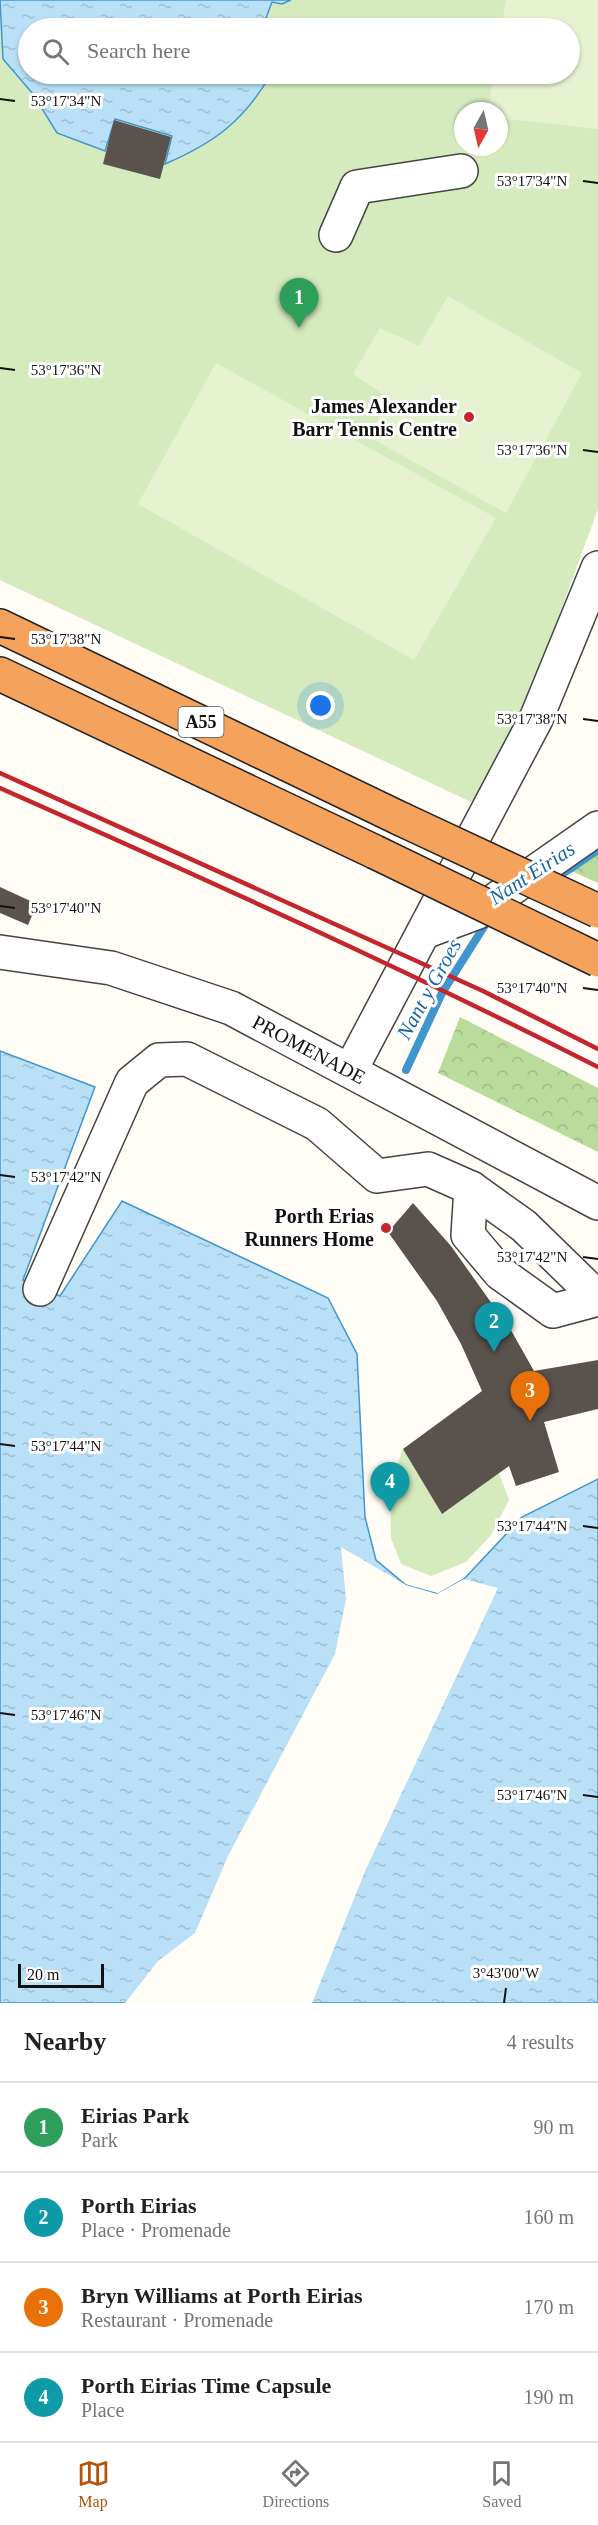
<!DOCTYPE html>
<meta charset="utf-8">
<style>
:root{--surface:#fff;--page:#f2f2f2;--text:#202124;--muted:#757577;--line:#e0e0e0;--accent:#b45309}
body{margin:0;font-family:Georgia,serif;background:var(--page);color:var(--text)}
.compass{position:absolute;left:454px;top:102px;width:54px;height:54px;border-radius:50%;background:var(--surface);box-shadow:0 2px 4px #0004;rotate:188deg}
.scale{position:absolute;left:18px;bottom:15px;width:86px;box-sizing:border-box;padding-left:6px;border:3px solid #111;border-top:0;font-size:16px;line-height:21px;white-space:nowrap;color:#111;-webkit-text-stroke:4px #fff;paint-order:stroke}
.you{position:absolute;left:321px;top:706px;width:21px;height:21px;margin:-15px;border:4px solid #fff;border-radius:50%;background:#1a73e8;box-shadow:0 0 0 9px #1a73e833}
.badge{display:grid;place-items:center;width:39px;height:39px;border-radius:50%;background:var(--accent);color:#fff;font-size:20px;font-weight:700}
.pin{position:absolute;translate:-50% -50px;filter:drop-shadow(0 2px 3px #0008)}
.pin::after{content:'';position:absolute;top:32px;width:21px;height:18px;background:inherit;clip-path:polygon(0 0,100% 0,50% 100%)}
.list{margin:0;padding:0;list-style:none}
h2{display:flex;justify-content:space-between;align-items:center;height:78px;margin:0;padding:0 24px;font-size:26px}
h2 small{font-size:20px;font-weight:400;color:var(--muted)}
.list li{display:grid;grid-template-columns:39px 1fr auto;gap:18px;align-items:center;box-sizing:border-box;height:90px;padding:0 24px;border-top:2px solid var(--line)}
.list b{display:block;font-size:22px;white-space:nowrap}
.list p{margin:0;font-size:20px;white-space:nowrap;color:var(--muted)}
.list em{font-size:20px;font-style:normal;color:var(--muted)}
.icon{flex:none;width:33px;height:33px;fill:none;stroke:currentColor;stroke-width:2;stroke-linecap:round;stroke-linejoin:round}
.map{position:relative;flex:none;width:598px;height:2003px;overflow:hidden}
.search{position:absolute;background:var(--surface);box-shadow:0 2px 4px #0004;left:18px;right:18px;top:18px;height:66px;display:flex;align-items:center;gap:15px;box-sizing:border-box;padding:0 21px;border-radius:33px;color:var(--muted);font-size:22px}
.sheet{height:438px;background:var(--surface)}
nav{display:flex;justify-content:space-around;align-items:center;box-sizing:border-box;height:84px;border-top:2px solid var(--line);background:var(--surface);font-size:16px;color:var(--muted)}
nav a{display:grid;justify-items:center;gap:3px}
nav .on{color:var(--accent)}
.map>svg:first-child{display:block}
.forest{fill:url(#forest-crowns)}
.park{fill:#d5ebbd;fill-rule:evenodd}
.pitch{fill:#e6f2cf}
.water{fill:url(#water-ripples);stroke:#3f96cf;stroke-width:1.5}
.pier{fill:#fffdf5}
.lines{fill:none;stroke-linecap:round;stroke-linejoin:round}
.stream{stroke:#3f96cf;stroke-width:8}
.building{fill:#5a524d}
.minor-casing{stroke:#444;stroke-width:36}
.highway-casing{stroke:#222;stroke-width:36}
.minor{stroke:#fff;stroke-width:33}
.highway{stroke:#f5a25d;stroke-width:33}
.rail{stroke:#c4262e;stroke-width:4.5}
.highway-bridge-casing{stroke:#222;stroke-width:36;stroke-linecap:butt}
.highway-bridge{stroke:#f5a25d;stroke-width:33}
.ticks{fill:none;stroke:#111;stroke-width:2}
.poi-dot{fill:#c4262e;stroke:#fff;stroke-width:2}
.labels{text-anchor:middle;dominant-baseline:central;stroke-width:6;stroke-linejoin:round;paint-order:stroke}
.shield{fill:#fff;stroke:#585858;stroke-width:1.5}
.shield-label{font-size:18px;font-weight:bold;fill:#111}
.poi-label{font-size:20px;font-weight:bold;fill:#111;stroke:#fff;text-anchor:end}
.street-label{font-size:20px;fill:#111;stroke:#fff}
.water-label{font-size:21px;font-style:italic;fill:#1768a6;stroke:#fff}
.ticks-label{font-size:15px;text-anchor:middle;fill:#111;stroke:#fff;stroke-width:6;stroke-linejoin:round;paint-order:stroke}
</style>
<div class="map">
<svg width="598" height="2003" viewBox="0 0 598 2003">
<defs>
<pattern id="forest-crowns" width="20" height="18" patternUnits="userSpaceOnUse" patternTransform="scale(1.5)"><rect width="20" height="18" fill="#b9dc9c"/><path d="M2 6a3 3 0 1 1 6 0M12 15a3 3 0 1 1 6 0" fill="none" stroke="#9ebc85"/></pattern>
<pattern id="water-ripples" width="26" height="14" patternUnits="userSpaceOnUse" patternTransform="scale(1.5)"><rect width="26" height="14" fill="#b9e0f7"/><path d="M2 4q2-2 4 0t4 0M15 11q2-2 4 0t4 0" fill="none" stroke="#9ebfd3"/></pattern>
</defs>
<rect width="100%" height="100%" fill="#fffdf5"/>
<g class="forest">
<path d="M598,850V883L569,870Z"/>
<path d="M460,1017L598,1088V1152L438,1073Z"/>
</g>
<g class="park">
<path d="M0,0H598V509L488,810L0,580ZM28,28H570V74H28ZM463,111H499V147H463Z"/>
<path d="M403,1449L442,1513L499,1473L509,1500L491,1535L466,1562L431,1576L401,1564L391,1538L390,1485Z"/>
</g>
<g class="pitch">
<path d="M506,0H598V129L499,118V111H488L494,74H570V28H501Z"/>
<path d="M448,296L582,373L506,513L369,437L389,398L353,374L380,328L419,346Z"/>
<path d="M216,363L496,518L414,660L138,504Z"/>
</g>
<g class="water">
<path d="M0,0H291L282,4L272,2L266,18L282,28H28V74H271C244,121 214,143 165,164L172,136L115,119L105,151L57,133L33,94L3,59Z"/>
<path d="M0,1051L95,1087L23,1280L60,1296L122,1201L328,1298L357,1354L365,1517L376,1560L406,1585L438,1594L464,1579L522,1517L598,1479V2003H0Z"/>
</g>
<path class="pier" d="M341,1547L406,1585L437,1594L464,1579L498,1588L366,1869L312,2003H125L158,1961L195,1933L228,1856L335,1654L346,1599Z"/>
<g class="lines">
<g class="stream">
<path d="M552,881L598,850"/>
<path d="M406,1070L442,993L485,925L491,921"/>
</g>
</g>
<g class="building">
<path d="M114,120L171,137L160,179L103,164Z"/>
<path d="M0,887L37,904L28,925L0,913Z"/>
<path d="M413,1203L451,1246L512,1332L534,1371L598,1360V1409L544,1422L559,1472L516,1486L509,1466L442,1514L403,1449L482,1391L461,1344L437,1301L388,1232Z"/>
</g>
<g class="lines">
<g class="minor-casing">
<g id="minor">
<path d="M336,235L357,187L461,171"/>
<path d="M424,932L478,912L598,828"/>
<path id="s1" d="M0,952L111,968L231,1008L598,1203"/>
<path d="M351,1069L536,719L598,568"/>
<path d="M471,1188L468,1235L500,1273L553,1311L598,1299"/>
<path d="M40,1289L132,1082L159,1060L187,1059L317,1124L377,1176L428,1169L471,1188L524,1226L598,1298"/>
</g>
</g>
<g class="highway-casing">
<g id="highway">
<path d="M0,626L401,819"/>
<path d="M0,674L375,852"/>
</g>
</g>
<use href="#minor" class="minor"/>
<use href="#highway" class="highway"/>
<g class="rail">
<path d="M0,773L483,991L598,1049"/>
<path d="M0,788C201,877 402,968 598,1067"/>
</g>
<g class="highway-bridge-casing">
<g id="highway-bridge">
<path d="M401,819L598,911"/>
<path d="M375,852L598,960"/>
</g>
</g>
<use href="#highway-bridge" class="highway-bridge"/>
</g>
<path class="ticks" d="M0,99L15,101M583,181L598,183M0,368L15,370M583,450L598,452M0,637L15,639M583,719L598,721M0,906L15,908M583,988L598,990M0,1175L15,1177M583,1257L598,1259M0,1444L15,1446M583,1526L598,1528M0,1713L15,1715M583,1795L598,1797M504,2003L506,1988"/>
<g class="poi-dot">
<circle cx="469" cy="417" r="6"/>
<circle cx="386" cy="1228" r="6"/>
</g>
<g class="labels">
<rect class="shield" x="178.5" y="707" width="45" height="30" rx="4.5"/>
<g class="shield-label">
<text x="201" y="722">A55</text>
</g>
<g class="poi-label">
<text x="457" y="406">James Alexander<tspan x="457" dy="23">Barr Tennis Centre</tspan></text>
<text x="374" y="1216">Porth Erias<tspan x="374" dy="23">Runners Home</tspan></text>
</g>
<g class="street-label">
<text stroke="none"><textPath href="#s1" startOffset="327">PROMENADE</textPath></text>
</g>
<g class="water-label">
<text transform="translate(532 873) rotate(-33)">Nant Eirias</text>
<text transform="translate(429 989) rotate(-61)">Nant y Groes</text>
</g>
</g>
<g class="ticks-label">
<text x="66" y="106">53°17'34"N</text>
<text x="532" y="186">53°17'34"N</text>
<text x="66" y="375">53°17'36"N</text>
<text x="532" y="455">53°17'36"N</text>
<text x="66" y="644">53°17'38"N</text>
<text x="532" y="724">53°17'38"N</text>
<text x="66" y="913">53°17'40"N</text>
<text x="532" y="993">53°17'40"N</text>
<text x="66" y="1182">53°17'42"N</text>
<text x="532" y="1262">53°17'42"N</text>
<text x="66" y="1451">53°17'44"N</text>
<text x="532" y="1531">53°17'44"N</text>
<text x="66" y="1720">53°17'46"N</text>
<text x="532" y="1800">53°17'46"N</text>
<text x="506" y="1978">3°43'00"W</text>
</g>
</svg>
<svg class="compass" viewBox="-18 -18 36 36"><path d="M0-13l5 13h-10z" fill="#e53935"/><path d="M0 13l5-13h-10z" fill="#757577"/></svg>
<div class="scale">20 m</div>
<div class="you"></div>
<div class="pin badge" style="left:299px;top:328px;background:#2e9e5b">1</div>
<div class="pin badge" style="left:494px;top:1352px;background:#0f9aa8">2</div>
<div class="pin badge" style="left:530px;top:1421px;background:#e8710a">3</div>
<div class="pin badge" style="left:390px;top:1512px;background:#0f9aa8">4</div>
<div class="search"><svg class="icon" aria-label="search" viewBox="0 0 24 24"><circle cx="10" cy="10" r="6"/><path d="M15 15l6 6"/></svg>Search here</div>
</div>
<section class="sheet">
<h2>Nearby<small>4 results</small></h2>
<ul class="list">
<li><span class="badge" style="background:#2e9e5b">1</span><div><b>Eirias Park</b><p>Park</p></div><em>90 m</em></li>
<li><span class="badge" style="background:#0f9aa8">2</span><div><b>Porth Eirias</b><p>Place · Promenade</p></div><em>160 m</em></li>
<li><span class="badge" style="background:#e8710a">3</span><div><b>Bryn Williams at Porth Eirias</b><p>Restaurant · Promenade</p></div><em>170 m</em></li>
<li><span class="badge" style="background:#0f9aa8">4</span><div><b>Porth Eirias Time Capsule</b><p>Place</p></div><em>190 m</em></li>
</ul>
</section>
<nav>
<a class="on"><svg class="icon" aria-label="map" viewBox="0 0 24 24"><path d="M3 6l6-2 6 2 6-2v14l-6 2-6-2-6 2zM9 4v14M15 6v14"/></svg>Map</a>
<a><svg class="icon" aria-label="directions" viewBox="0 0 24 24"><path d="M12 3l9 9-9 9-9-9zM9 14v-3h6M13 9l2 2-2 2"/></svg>Directions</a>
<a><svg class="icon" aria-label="saved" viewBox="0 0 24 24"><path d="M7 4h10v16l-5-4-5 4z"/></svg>Saved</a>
</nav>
